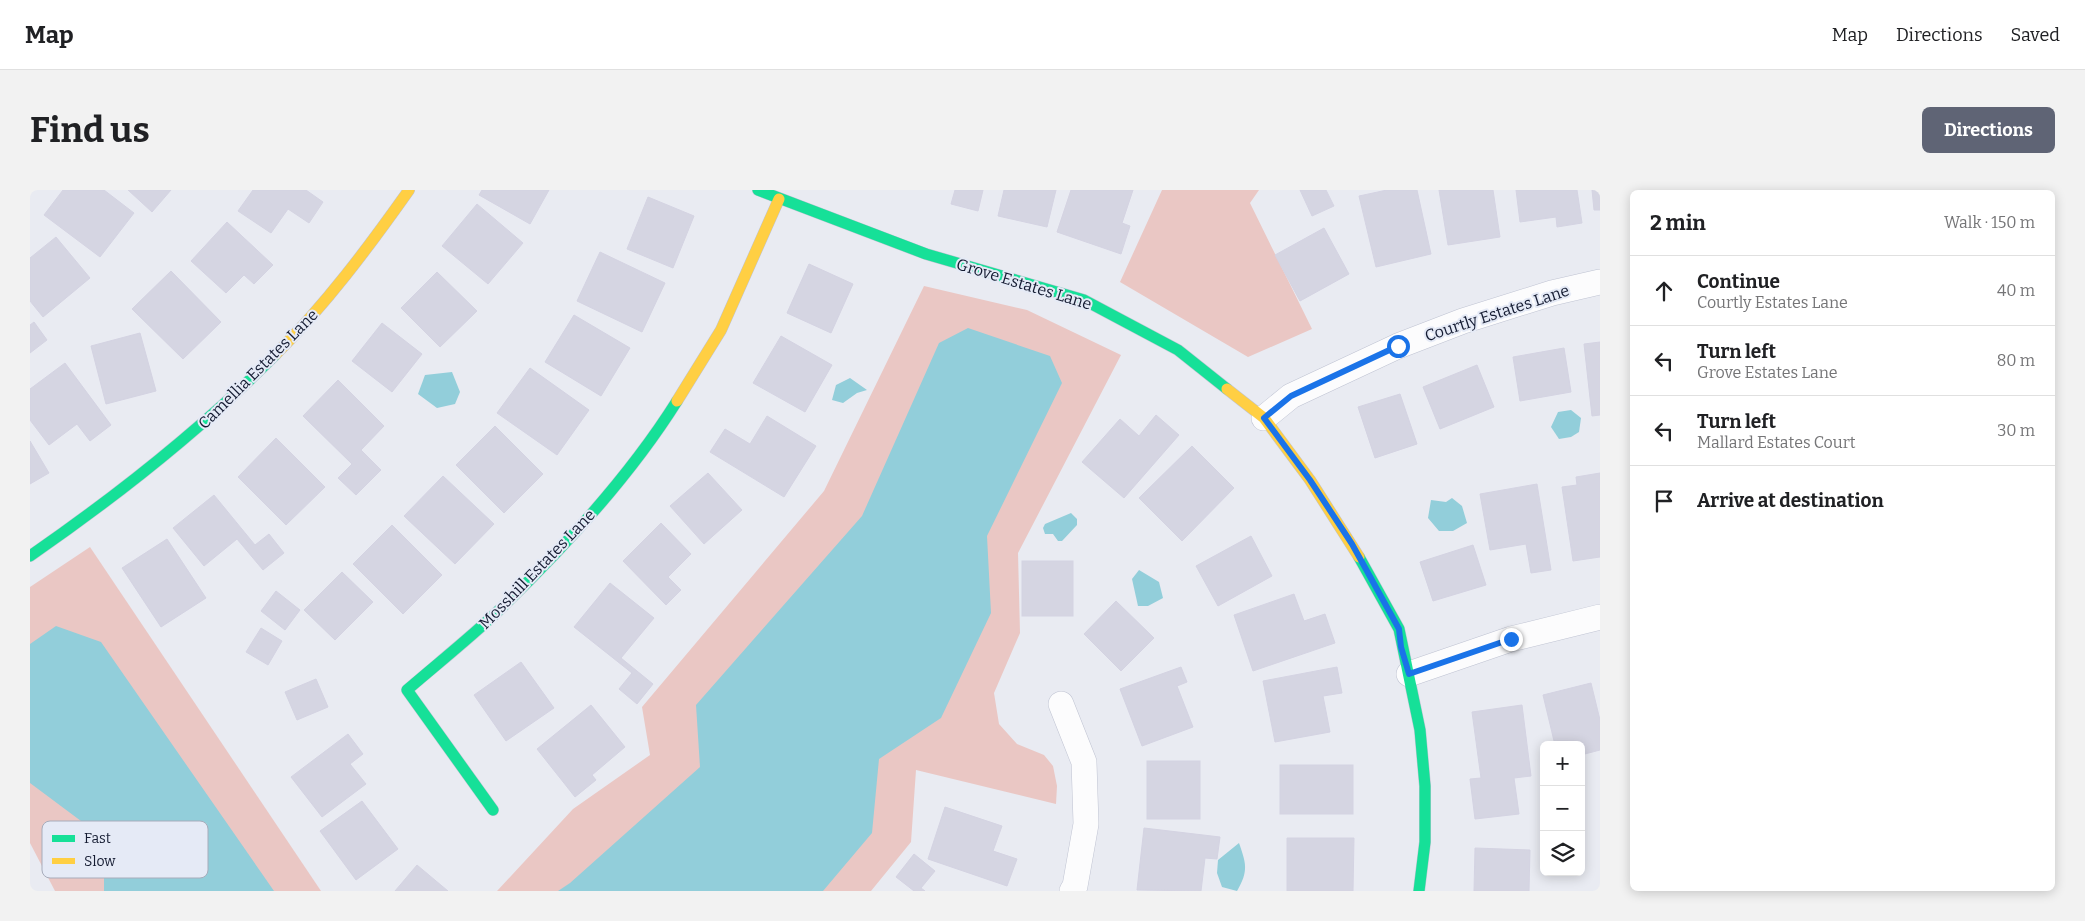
<!DOCTYPE html>
<meta charset="utf-8">
<style>
:root{--surface:#fff;--page:#f2f2f2;--text:#202124;--muted:#757577;--line:#e0e0e0;--accent:#5f6475}
body{margin:0;font-family:Bitter,serif;background:var(--page);color:var(--text)}
.controls{position:absolute;right:15px;bottom:15px;display:grid;overflow:hidden;border-radius:8px;box-shadow:0 2px 12px #0003}
.controls button{width:45px;height:45px;display:grid;place-items:center;padding:0;border:0;border-bottom:1px solid var(--line);background:var(--surface);color:var(--text);font:25px sans-serif}
.stop{position:absolute;width:15px;height:15px;margin:-11px;border:4px solid #1a73e8;border-radius:50%;background:#fff}
.stop.end{background:#1a73e8;border-color:#fff;box-shadow:0 1px 5px #0008}
.list{margin:0;padding:0;list-style:none}
h2{display:flex;justify-content:space-between;align-items:center;height:65px;margin:0;padding:0 20px;font-size:21px}
h2 small{font-size:16px;font-weight:400;color:var(--muted)}
.list li{display:grid;grid-template-columns:32px 1fr auto;gap:15px;align-items:center;box-sizing:border-box;height:70px;padding:0 20px;border-top:1px solid var(--line)}
.list b{display:block;font-size:19px;white-space:nowrap}
.list p{margin:0;font-size:16px;white-space:nowrap;color:var(--muted)}
.list em{font-size:16px;font-style:normal;color:var(--muted)}
.icon{flex:none;width:28px;height:28px;fill:none;stroke:currentColor;stroke-width:2;stroke-linecap:round;stroke-linejoin:round}
.map{position:relative;flex:none;width:1570px;height:701px;overflow:hidden;border-radius:8px}
header{display:flex;align-items:center;gap:30px;box-sizing:border-box;height:70px;padding:0 25px;background:var(--surface);border-bottom:1px solid var(--line)}
header strong{font-size:24px}
nav{display:flex;gap:28px;margin-inline-start:auto;font-size:18px}
.intro{display:flex;align-items:center;justify-content:space-between;box-sizing:border-box;height:120px;padding:0 30px}
h1{margin:0;font-size:35px}
.button{padding:12px 22px;border-radius:8px;background:var(--accent);color:#fff;font-size:18px;font-weight:700}
main{display:flex;gap:30px;padding:0 30px}
aside{flex:1;background:var(--surface);border-radius:8px;box-shadow:0 2px 12px #0003}
.map>svg:first-child{display:block}
.green{fill:#eac7c4}
.water{fill:#92ceda}
.building{fill:#d5d5e2;stroke:#d4d3e2}
.lines{fill:none;stroke-linecap:round;stroke-linejoin:round}
.street-casing{stroke:#bfc3d2;stroke-width:26}
.fast-casing{stroke:#bfc3d2;stroke-width:12}
.slow-casing{stroke:#bfc3d2;stroke-width:12}
.street{stroke:#fcfcfd;stroke-width:25}
.fast{stroke:#16e098;stroke-width:11}
.slow{stroke:#ffcf43;stroke-width:11}
.route{stroke:#1a73e8;stroke-width:6}
.labels{text-anchor:middle;dominant-baseline:central;stroke-width:4;stroke-linejoin:round;paint-order:stroke}
.street-label{font-size:16px;fill:#151c32;stroke:#e5eaf6}
.key{fill:#e5eaf6;stroke:#a7acbb;stroke-width:1}
.key-label{font-size:14px;fill:#151c32}
</style>
<header>
<strong>Map</strong>
<nav><a>Map</a><a>Directions</a><a>Saved</a></nav>
</header>
<div class="intro"><h1>Find us</h1><a class="button">Directions</a></div>
<main>
<div class="map">
<svg width="1570" height="701" viewBox="0 0 1570 701">
<rect width="100%" height="100%" fill="#e9ebf2"/>
<g class="green">
<path d="M1132,0H1229L1220,13L1282,139L1218,167L1090,92Z"/>
<path d="M894,96L997,120L1091,165L988,363L990,443L964,503L969,534L987,554L1014,565L1023,576L1027,596L1026,614L886,580L881,652L841,701H467L543,619L620,565L612,517L794,301Z"/>
<path d="M60,357L291,701H25L0,653V397Z"/>
</g>
<g class="water">
<path d="M938,138L1020,166L1032,193L957,346L961,423L911,528L849,569L842,643L793,701H528L540,693L670,577L666,515L832,326L909,153Z"/>
<path d="M422,182L430,202L425,214L407,218L388,204L395,185Z"/>
<path d="M820,188L837,200L827,203L813,213L802,210L806,195Z"/>
<path d="M1541,220L1551,228L1549,242L1541,247L1529,249L1521,237L1528,222Z"/>
<path d="M1422,308L1432,316L1437,333L1423,341H1409L1398,328L1401,310L1416,312Z"/>
<path d="M1041,323L1047,329V335L1032,351H1028L1023,344H1015L1013,338L1015,334Z"/>
<path d="M1109,380L1129,392L1133,408L1118,416H1108L1102,389Z"/>
<path d="M26,436L71,452L244,701H74V680L51,631L0,593V454Z"/>
<path d="M1209,653C1216,673 1219,681 1207,701L1192,697L1187,683L1188,670Z"/>
</g>
<g class="building">
<path d="M33,0H74L104,23L70,67L14,25Z"/>
<path d="M98,0H141L122,22Z"/>
<path d="M223,0H276L293,12L279,33L258,19L241,43L208,21Z"/>
<path d="M452,0H519L500,34L449,5Z"/>
<path d="M925,0H953L948,21L921,14Z"/>
<path d="M974,0H1026L1017,37L968,26Z"/>
<path d="M1041,0H1103L1092,33L1100,36L1091,64L1027,42Z"/>
<path d="M1270,0H1296L1304,16L1282,26Z"/>
<path d="M1357,0H1387L1401,64L1346,77L1329,6Z"/>
<path d="M1409,0H1463L1470,47L1418,55Z"/>
<path d="M1486,0H1547L1552,33L1527,37L1526,27L1490,32Z"/>
<path d="M1562,0H1570V20H1564Z"/>
<path d="M618,7L664,26L643,78L597,59Z"/>
<path d="M447,14L493,53L458,94L412,56Z"/>
<path d="M197,32L243,75L224,94L214,85L196,103L161,71Z"/>
<path d="M1294,38L1319,84L1270,111L1245,65Z"/>
<path d="M26,47L60,88L13,127L0,111V68Z"/>
<path d="M570,62L635,93L612,142L547,111Z"/>
<path d="M779,74L823,94L801,143L757,123Z"/>
<path d="M141,81L191,132L153,169L102,119Z"/>
<path d="M407,82L447,121L410,157L371,118Z"/>
<path d="M544,125L600,158L571,206L515,172Z"/>
<path d="M4,132L17,150L0,163V135Z"/>
<path d="M352,133L392,164L362,202L322,171Z"/>
<path d="M110,143L126,201L76,214L61,156Z"/>
<path d="M751,146L802,175L775,222L723,193Z"/>
<path d="M1570,152V225L1562,226L1554,154Z"/>
<path d="M1534,158L1541,202L1490,211L1483,167Z"/>
<path d="M35,173L81,235L60,251L47,234L19,255L0,230V199Z"/>
<path d="M1447,175L1464,217L1410,239L1393,197Z"/>
<path d="M500,178L559,220L527,265L467,223Z"/>
<path d="M308,190L354,236L331,260L351,280L326,305L308,288L322,274L273,226Z"/>
<path d="M1370,204L1387,254L1345,268L1328,217Z"/>
<path d="M1126,225L1149,245L1094,308L1052,272L1090,229L1109,246Z"/>
<path d="M737,226L786,256L754,307L680,262L695,239L720,254Z"/>
<path d="M465,236L513,284L474,323L426,275Z"/>
<path d="M246,248L295,297L256,335L208,287Z"/>
<path d="M0,251L19,283L0,294Z"/>
<path d="M1162,256L1204,298L1152,351L1109,308Z"/>
<path d="M678,283L712,320L674,354L640,316Z"/>
<path d="M1570,283V367L1543,371L1532,297L1547,295L1546,287Z"/>
<path d="M413,286L464,334L425,374L374,326Z"/>
<path d="M1507,294L1521,380L1501,383L1496,354L1460,360L1450,304Z"/>
<path d="M184,305L225,355L239,344L254,363L233,380L207,349L174,376L143,338Z"/>
<path d="M631,333L661,364L638,387L651,400L636,415L593,371Z"/>
<path d="M362,335L412,385L373,424L323,374Z"/>
<path d="M1221,346L1242,386L1188,416L1166,376Z"/>
<path d="M137,349L176,408L131,437L92,378Z"/>
<path d="M1443,355L1456,395L1403,411L1390,372Z"/>
<rect x="992" y="371" width="51" height="55"/>
<path d="M312,382L343,412L305,450L274,420Z"/>
<path d="M580,393L624,428L591,468L623,494L607,514L589,499L602,483L544,437Z"/>
<path d="M246,401L270,420L255,440L231,421Z"/>
<path d="M1264,404L1274,431L1295,424L1305,453L1223,481L1204,425Z"/>
<path d="M1086,411L1124,448L1091,481L1054,444Z"/>
<path d="M231,438L252,451L238,475L216,462Z"/>
<path d="M491,472L524,518L476,551L444,505Z"/>
<path d="M1151,477L1157,492L1147,496L1163,537L1112,556L1090,499Z"/>
<path d="M1307,477L1312,503L1293,506L1300,542L1245,552L1233,491Z"/>
<path d="M286,489L298,517L267,530L255,502Z"/>
<path d="M1561,493L1570,530V560L1551,565V555H1525L1513,505Z"/>
<path d="M561,515L595,557L562,585L566,590L545,607L507,559Z"/>
<path d="M1492,515L1501,586L1484,588L1489,624L1445,629L1440,589L1451,588L1442,522Z"/>
<path d="M318,544L333,564L320,574L336,594L292,627L261,587Z"/>
<rect x="1117" y="571" width="53" height="58"/>
<rect x="1250" y="575" width="73" height="49"/>
<path d="M332,611L368,659L326,690L290,641Z"/>
<path d="M915,617L972,636L963,661L987,669L977,696L898,669Z"/>
<path d="M1114,638L1190,647L1187,669L1175,668L1171,701L1107,700Z"/>
<path d="M1257,648H1324L1323,701H1257Z"/>
<path d="M1445,658L1500,660L1499,701H1444Z"/>
<path d="M884,664L905,681L891,698L895,701H884L866,687Z"/>
<path d="M387,675L418,701H365Z"/>
</g>
<g class="lines">
<g class="street-casing">
<g id="street">
<path d="M1234,228L1261,206L1368,156L1433,131L1522,103L1570,92"/>
<path d="M1379,484L1481,449L1570,427"/>
<path d="M1031,514L1054,572L1056,634L1045,696L1042,701"/>
</g>
</g>
<g class="fast-casing">
<g id="fast">
<path d="M728,0L896,64L1054,110L1148,160L1197,199"/>
<path d="M0,366C88,305 171,240 246,164"/>
<path d="M1329,367L1369,439L1390,540L1395,596V652L1389,701"/>
<path d="M463,620L377,500C406,475 436,451 464,425C530,362 598,289 647,211"/>
</g>
</g>
<g class="slow-casing">
<g id="slow">
<path d="M246,164C296,114 338,58 379,0"/>
<path d="M1197,199L1234,228L1280,290L1329,367"/>
<path d="M647,211L691,140L749,9"/>
</g>
</g>
<use href="#street" class="street"/>
<use href="#fast" class="fast"/>
<use href="#slow" class="slow"/>
</g>
<g class="lines">
<path class="route" d="M1368,156L1261,206L1234,228L1280,290L1322,354L1369,439L1371,457L1379,484L1481,449"/>
</g>
<g class="labels">
<g class="street-label">
<text transform="translate(994 94) rotate(17)">Grove Estates Lane</text>
<text transform="translate(1467 123) rotate(-18)">Courtly Estates Lane</text>
<text transform="translate(228 179) rotate(-45)">Camellia Estates Lane</text>
<text transform="translate(507 379) rotate(-46)">Mosshill Estates Lane</text>
</g>
</g>
<rect x="12" y="631" width="166" height="57" rx="8" class="key"/>
<rect x="22" y="645" width="23" height="7" fill="#16e098"/>
<rect x="22" y="668" width="23" height="6" fill="#ffcf43"/>
<g class="key-label">
<text x="54" y="653">Fast</text>
<text x="54" y="676">Slow</text>
</g>
</svg>
<div class="controls">
<button>+</button>
<button>−</button>
<button><svg class="icon" aria-label="layers" viewBox="0 0 24 24"><path d="M12 4l9 5-9 5-9-5zM3 14l9 5 9-5"/></svg></button>
</div>
<div class="stop" style="left:1368px;top:156px"></div>
<div class="stop end" style="left:1481px;top:449px"></div>
</div>
<aside>
<h2>2 min<small>Walk · 150 m</small></h2>
<ul class="list">
<li><svg class="icon" aria-label="ahead" viewBox="0 0 24 24"><path d="M12 20V5M6 11l6-6 6 6"/></svg><div><b>Continue</b><p>Courtly Estates Lane</p></div><em>40 m</em></li>
<li><svg class="icon" aria-label="left" viewBox="0 0 24 24"><path d="M17 20v-9H6M10 6l-5 5 5 5"/></svg><div><b>Turn left</b><p>Grove Estates Lane</p></div><em>80 m</em></li>
<li><svg class="icon" aria-label="left" viewBox="0 0 24 24"><path d="M17 20v-9H6M10 6l-5 5 5 5"/></svg><div><b>Turn left</b><p>Mallard Estates Court</p></div><em>30 m</em></li>
<li><svg class="icon" aria-label="arrive" viewBox="0 0 24 24"><path d="M6 21V4h12l-3 4 3 4H6"/></svg><div><b>Arrive at destination</b></div></li>
</ul>
</aside>
</main>
